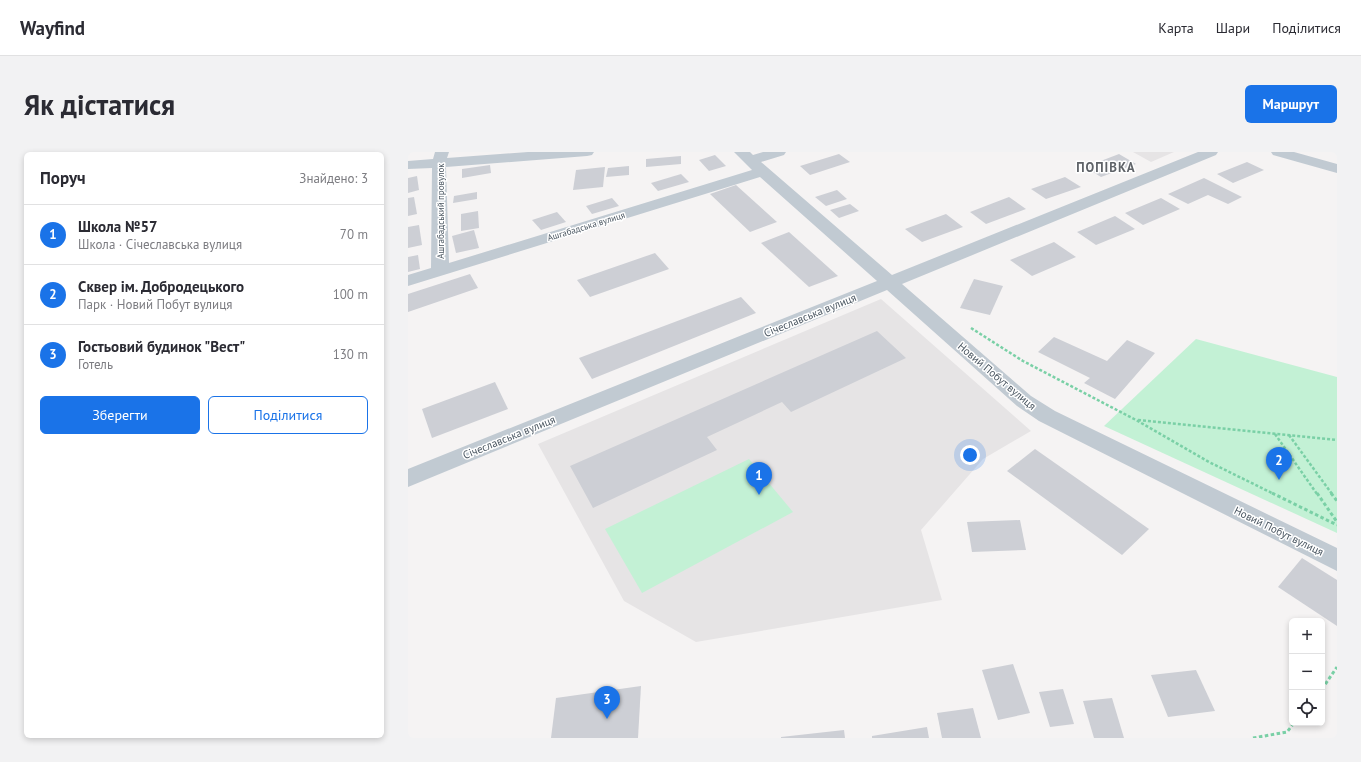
<!DOCTYPE html>
<html lang="uk">
<meta charset="utf-8">
<style>
:root{--surface:#fff;--page:#f2f2f3;--text:#2b2b33;--muted:#7c7c81;--line:#e1e1e2;--accent:#1a73e8}
body{margin:0;font-family:"PT Sans",sans-serif;background:var(--page);color:var(--text)}
.controls{position:absolute;right:12px;bottom:12px;display:grid;overflow:hidden;border-radius:6px;box-shadow:0 2px 6px #0003}
.controls button{width:36px;height:36px;display:grid;place-items:center;padding:0;border:0;border-bottom:1px solid var(--line);background:var(--surface);color:var(--text);font:20px sans-serif}
.you{position:absolute;left:562px;top:303px;width:14px;height:14px;margin:-10px;border:3px solid #fff;border-radius:50%;background:#1a73e8;box-shadow:0 0 0 6px #1a73e833}
.badge{display:grid;place-items:center;width:26px;height:26px;border-radius:50%;background:var(--accent);color:#fff;font-size:13px;font-weight:700}
.pin{position:absolute;translate:-50% -33px;filter:drop-shadow(0 1px 2px #0008)}
.pin::after{content:'';position:absolute;top:21px;width:14px;height:12px;background:inherit;clip-path:polygon(0 0,100% 0,50% 100%)}
.list{margin:0;padding:0;list-style:none}
h2{display:flex;justify-content:space-between;align-items:center;height:52px;margin:0;padding:0 16px;font-size:17px}
h2 small{font-size:13px;font-weight:400;color:var(--muted)}
.list li{display:grid;grid-template-columns:26px 1fr auto;gap:12px;align-items:center;box-sizing:border-box;height:60px;padding:0 16px;border-top:1px solid var(--line)}
.list b{display:block;font-size:15px;white-space:nowrap}
.list p{margin:0;font-size:13px;white-space:nowrap;color:var(--muted)}
.list em{font-size:13px;font-style:normal;color:var(--muted)}
.actions{display:flex;gap:8px;padding:12px 16px}
.actions a{flex:1;padding:9px 0;border:1px solid var(--accent);border-radius:6px;text-align:center;font-size:14px;color:var(--accent)}
.actions .main{background:var(--accent);color:#fff}
.icon{flex:none;width:22px;height:22px;fill:none;stroke:currentColor;stroke-width:2;stroke-linecap:round;stroke-linejoin:round}
.map{position:relative;flex:none;width:929px;height:586px;overflow:hidden;border-radius:6px}
header{display:flex;align-items:center;gap:24px;box-sizing:border-box;height:56px;padding:0 20px;background:var(--surface);border-bottom:1px solid var(--line)}
header strong{font-size:19px}
nav{display:flex;gap:22px;margin-inline-start:auto;font-size:14px}
.intro{display:flex;align-items:center;justify-content:space-between;box-sizing:border-box;height:96px;padding:0 24px}
h1{margin:0;font-size:28px}
.button{padding:10px 18px;border-radius:6px;background:var(--accent);color:#fff;font-size:14px;font-weight:700}
main{display:flex;gap:24px;padding:0 24px}
aside{flex:1;background:var(--surface);border-radius:6px;box-shadow:0 2px 6px #0003}
.map>svg:first-child{display:block}
.education{fill:#e6e4e5}
.green{fill:#c3f1d5}
.building{fill:#cdcfd5}
.lines{fill:none;stroke-linecap:round;stroke-linejoin:round}
.path-far1{stroke:#7ad0a6;stroke-width:2.5;stroke-dasharray:3 2;stroke-linecap:butt}
.path{stroke:#7ad0a6;stroke-width:3;stroke-dasharray:3.5 2.5;stroke-linecap:butt}
.minor{fill:#c1cad2;fill-rule:evenodd}
.labels{text-anchor:middle;dominant-baseline:central;stroke-width:3;stroke-linejoin:round;paint-order:stroke}
.far-street-label{font-size:9px;fill:#4a5661;stroke:#fff}
.street-label{font-size:11px;fill:#4a5661;stroke:#fff}
.far-district-label{font-size:13px;font-weight:bold;letter-spacing:1px;fill:#5f6368;stroke:#fff}
</style>
<header>
<strong>Wayfind</strong>
<nav><a>Карта</a><a>Шари</a><a>Поділитися</a></nav>
</header>
<div class="intro"><h1>Як дістатися</h1><a class="button">Маршрут</a></div>
<main>
<aside>
<h2>Поруч<small>Знайдено: 3</small></h2>
<ul class="list">
<li><span class="badge">1</span><div><b>Школа №57</b><p>Школа · Січеславська вулиця</p></div><em>70 m</em></li>
<li><span class="badge">2</span><div><b>Сквер ім. Добродецького</b><p>Парк · Новий Побут вулиця</p></div><em>100 m</em></li>
<li><span class="badge">3</span><div><b>Гостьовий будинок &quot;Вест&quot;</b><p>Готель</p></div><em>130 m</em></li>
</ul>
<div class="actions"><a class="main">Зберегти</a><a>Поділитися</a></div>
</aside>
<div class="map">
<svg width="929" height="586" viewBox="0 0 929 586">
<rect width="100%" height="100%" fill="#f5f3f3"/>
<g class="education">
<path d="M725,0H766L743,10Z"/>
<path d="M473,147L623,279L575,307L513,378L534,448L288,490L216,449L130,292Z"/>
</g>
<g class="green">
<path d="M788,187L929,225V381L696,274Z"/>
<path d="M341,307L385,360L234,441L197,377Z"/>
</g>
<g class="building">
<path d="M431,2L442,10L402,23L392,14Z"/>
<path d="M711,2L728,12L693,25L677,15Z"/>
<path d="M307,3L318,14L301,19L291,8Z"/>
<path d="M273,4V12L238,15V7Z"/>
<path d="M839,10L856,18L825,31L809,22Z"/>
<path d="M82,13L83,21L54,26V17Z"/>
<path d="M221,14V23L198,25L200,16Z"/>
<path d="M197,15L195,35L165,38L168,18Z"/>
<path d="M273,22L281,30L250,39L243,31Z"/>
<path d="M9,24L11,38L0,41V26Z"/>
<path d="M657,25L673,35L638,47L623,37Z"/>
<path d="M796,26L834,45L820,52L800,43L780,52L760,42Z"/>
<path d="M328,33L369,70L342,80L302,42Z"/>
<path d="M429,38L439,47L418,54L407,45Z"/>
<path d="M69,40V47L45,51L46,44Z"/>
<path d="M6,45L9,62L0,64V46Z"/>
<path d="M601,45L618,57L578,72L562,60Z"/>
<path d="M204,46L211,54L184,62L178,54Z"/>
<path d="M753,46L772,57L735,73L717,61Z"/>
<path d="M442,52L451,59L431,66L422,58Z"/>
<path d="M70,59L71,76L53,79V62Z"/>
<path d="M149,60L158,70L133,78L124,68Z"/>
<path d="M538,62L555,75L514,90L497,77Z"/>
<path d="M707,64L727,77L688,93L669,80Z"/>
<path d="M11,73L14,93L0,96V75Z"/>
<path d="M66,78L71,96L48,101L44,84Z"/>
<path d="M381,80L430,124L401,135L353,91Z"/>
<path d="M646,90L668,105L624,124L602,108Z"/>
<path d="M247,101L261,117L182,145L169,128Z"/>
<path d="M10,103L12,117L0,120V105Z"/>
<path d="M62,122L70,136L0,160V142Z"/>
<path d="M566,127L595,134L582,163L552,156Z"/>
<path d="M333,145L348,161L184,227L171,206Z"/>
<path d="M469,179L498,206L383,260L374,250L299,285L309,298L185,356L162,314Z"/>
<path d="M646,185L699,209L719,188L747,201L707,247L676,231L682,226L630,200Z"/>
<path d="M87,230L100,257L24,286L14,257Z"/>
<path d="M627,297L741,377L714,403L599,319Z"/>
<path d="M612,368L618,398L564,400L559,370Z"/>
<path d="M894,406L929,428V474L870,435Z"/>
<path d="M605,512L622,561L590,568L574,518Z"/>
<path d="M788,518L807,559L760,565L743,523Z"/>
<path d="M233,534L230,586H143L148,546Z"/>
<path d="M655,537L666,572L642,575L631,540Z"/>
<path d="M704,546L716,586H686L675,549Z"/>
<path d="M565,556L573,586H534L529,561Z"/>
<path d="M519,575L521,586H464V584Z"/>
<path d="M436,578L437,586H373V585Z"/>
</g>
<g class="lines">
<g class="path-far1">
<path d="M563,176L615,209L728,268L801,310L866,342"/>
<path d="M730,268L929,288"/>
<path d="M867,282L909,342"/>
<path d="M881,283L924,342"/>
</g>
<g class="path">
<path d="M864,341L929,373"/>
<path d="M909,341L929,370"/>
<path d="M923,341L929,349"/>
<path d="M914,537L929,515"/>
<path d="M845,586L879,580L886,571"/>
</g>
<g class="minor">
<path d="M27,0H41L39,6L120,0H186L184,3L179,4L38,15L41,111L344,18L326,0H342L345,3L355,0H378L376,3L353,10L484,123L790,0H810L808,3L494,132L623,244L647,259L929,396V419L631,269L609,254L479,138L0,335V317L469,129L352,25L0,134V123L23,116L24,16L0,17V9L25,7Z"/>
<path d="M863,0H886L929,12V21L865,3Z"/>
</g>
</g>
<g class="labels">
<g class="far-street-label">
<text transform="translate(32 59) rotate(-90)">Ашгабадський провулок</text>
<text transform="translate(178 74) rotate(-17)">Ашгабадська вулиця</text>
</g>
<g class="street-label">
<text transform="translate(402 163) rotate(-22)">Січеславська вулиця</text>
<text transform="translate(589 224) rotate(40)">Новий Побут вулиця</text>
<text transform="translate(101 285) rotate(-22)">Січеславська вулиця</text>
<text transform="translate(871 379) rotate(26)">Новий Побут вулиця</text>
</g>
<g class="far-district-label">
<text x="698" y="15">ПОПІВКА</text>
</g>
</g>
</svg>
<div class="controls">
<button>+</button>
<button>−</button>
<button><svg class="icon" aria-label="locate" viewBox="0 0 24 24"><circle cx="12" cy="12" r="6"/><path d="M12 2v4M12 18v4M2 12h4M18 12h4"/></svg></button>
</div>
<div class="you"></div>
<div class="pin badge" style="left:351px;top:343px">1</div>
<div class="pin badge" style="left:871px;top:328px">2</div>
<div class="pin badge" style="left:199px;top:567px">3</div>
</div>
</main>
